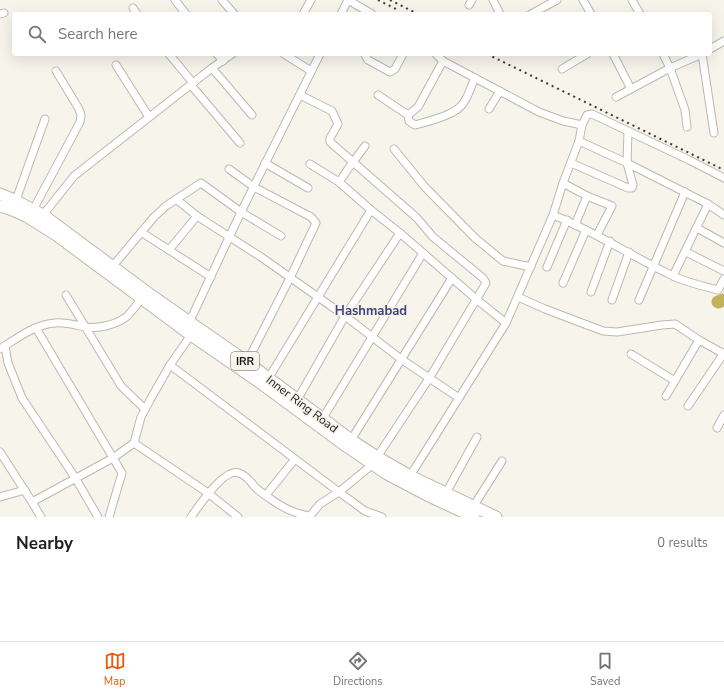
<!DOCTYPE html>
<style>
:root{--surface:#fff;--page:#f2f2f2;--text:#202124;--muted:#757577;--line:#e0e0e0;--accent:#ea580c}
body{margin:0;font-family:"Nunito Sans",sans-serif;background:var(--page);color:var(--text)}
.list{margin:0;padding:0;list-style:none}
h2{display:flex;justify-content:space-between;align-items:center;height:52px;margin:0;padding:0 16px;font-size:17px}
h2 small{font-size:13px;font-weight:400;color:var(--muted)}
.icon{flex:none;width:22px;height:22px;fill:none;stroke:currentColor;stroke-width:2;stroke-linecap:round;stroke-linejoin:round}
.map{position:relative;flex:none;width:724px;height:517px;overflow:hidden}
.search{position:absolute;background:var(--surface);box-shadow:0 4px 16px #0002;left:12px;right:12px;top:12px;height:44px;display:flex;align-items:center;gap:10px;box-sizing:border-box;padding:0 14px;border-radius:4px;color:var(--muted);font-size:15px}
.sheet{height:124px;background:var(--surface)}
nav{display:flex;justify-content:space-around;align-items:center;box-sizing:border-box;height:56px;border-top:1px solid var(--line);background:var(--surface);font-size:11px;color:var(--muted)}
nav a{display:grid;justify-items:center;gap:2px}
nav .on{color:var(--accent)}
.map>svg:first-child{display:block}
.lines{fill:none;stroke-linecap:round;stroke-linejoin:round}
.river{stroke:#c3b25c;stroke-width:13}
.minor-casing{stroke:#bab9b0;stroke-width:9}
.highway-casing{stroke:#bab9b0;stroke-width:13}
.minor{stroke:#fff;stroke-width:7}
.highway{stroke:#fff;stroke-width:11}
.rail{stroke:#3b3a36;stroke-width:2;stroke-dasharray:2 4;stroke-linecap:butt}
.labels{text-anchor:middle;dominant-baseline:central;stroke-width:3.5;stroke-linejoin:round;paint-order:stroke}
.shield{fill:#f6f4eb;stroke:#5b5954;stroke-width:1}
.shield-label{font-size:11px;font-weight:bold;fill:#181714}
.street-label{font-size:12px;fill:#181714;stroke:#f6f4eb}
.neighbourhood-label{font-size:13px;font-weight:bold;fill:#404480;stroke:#f6f4eb}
</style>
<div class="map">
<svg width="724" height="517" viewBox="0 0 724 517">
<rect width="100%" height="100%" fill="#f6f4eb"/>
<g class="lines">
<path class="river" d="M718,302L724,300"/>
<g class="minor-casing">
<g id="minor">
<path d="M175,0L186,14"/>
<path d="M222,0L234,14"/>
<path d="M493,0L500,14"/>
<path d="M583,0L591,14"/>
<path d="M632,0L640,14"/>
<path d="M469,5L472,0"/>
<path d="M133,8L137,14"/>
<path d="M0,14L4,13"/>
<path d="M303,14L311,0"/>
<path d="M341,14L348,0L372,14"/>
<path d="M531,14L557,0"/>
<path d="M710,49L724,41"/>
<path d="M169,54L193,83"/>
<path d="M217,54L223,61"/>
<path d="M284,54L311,71"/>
<path d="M365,54L366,57L368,60L390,72L395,69L403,54"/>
<path d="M436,54L443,61L539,112L563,121L582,125"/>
<path d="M613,54L631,89L670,68L685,110L687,127"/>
<path d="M663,54L670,68L702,54"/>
<path d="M702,54L714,133"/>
<path d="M116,65L149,117"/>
<path d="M212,68L252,115"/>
<path d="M562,69L587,54"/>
<path d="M191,85L240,143"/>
<path d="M300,95L332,111L338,124L330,138V142L353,162L339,182L310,164"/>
<path d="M378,95L408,115L409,121L415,125C429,121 457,115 464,102C469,95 471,86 475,78"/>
<path d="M616,97L631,89"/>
<path d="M489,109L500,91"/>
<path d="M408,115L418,107L443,61"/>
<path d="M579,141L627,163L708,204L724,215"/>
<path d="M365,146L353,162L417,218L433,237L483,278L486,283L430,377L377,457"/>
<path d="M394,149L424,186L475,238L503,261L531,267"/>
<path d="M265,163L308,188"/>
<path d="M571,163L628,188H632L633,185L627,163L628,131"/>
<path d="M229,169L254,187L311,217L316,223L290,278L247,362"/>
<path d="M339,182L371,210L400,233L476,299L506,323"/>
<path d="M563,183L587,196L612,206L597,235"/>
<path d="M176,199L197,216L261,257L345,316L401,359L459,398"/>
<path d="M16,200L45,119"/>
<path d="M33,210L80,122L81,115L79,109L56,71"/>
<path d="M43,215L74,176L212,68L232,54"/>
<path d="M553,215C594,231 631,256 671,275C685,282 702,286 718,290L724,279"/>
<path d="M575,225L587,196"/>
<path d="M697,228L724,243"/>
<path d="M141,232L211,277"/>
<path d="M169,250L197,216"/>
<path d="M686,252L724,271"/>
<path d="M112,267L154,217L166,206L201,183L241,212L281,236"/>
<path d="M547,267L567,220"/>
<path d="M673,276L708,204"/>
<path d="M563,283L586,230"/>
<path d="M591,292L610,241"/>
<path d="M66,295L121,386L145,409"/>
<path d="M518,297L545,309L603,331L617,332L662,325L675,324L699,340L724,354"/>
<path d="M612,300L629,252"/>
<path d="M639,300L685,192"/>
<path d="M188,325L241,212L320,54"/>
<path d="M36,328L122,473L109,517"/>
<path d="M5,346L8,363L22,398L76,479L98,517"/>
<path d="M0,349C16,339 35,324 55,323C65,322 75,325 85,327C97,329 116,325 126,317C132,312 137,304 142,298"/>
<path d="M631,354L675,381"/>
<path d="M170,365L339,492L365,511L382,517"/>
<path d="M268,379L371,210"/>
<path d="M666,396L699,340"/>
<path d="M297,400L345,316L400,233"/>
<path d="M688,406L724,353"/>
<path d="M323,418L423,253"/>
<path d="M717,428L724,415"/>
<path d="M351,440L452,278"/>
<path d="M134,443L208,493L238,517"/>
<path d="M0,452L32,502"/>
<path d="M410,476L506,323L553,215L563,183L579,141L582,125L587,115L592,114L689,160L724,178"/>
<path d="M446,493L477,437"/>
<path d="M266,495L295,459"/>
<path d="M0,497L25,490"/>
<path d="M473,507L502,461"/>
<path d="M41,517L32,502L113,458L134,443L141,417L150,400L170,365L191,335"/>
<path d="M191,517C198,507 225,467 239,473C246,475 251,482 255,487C260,492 266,496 272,500C279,505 288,510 297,513C302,515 307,515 311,517"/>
<path d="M309,517L320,504L339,492L373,464"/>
</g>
</g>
<g class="highway-casing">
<g id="highway">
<path d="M0,194L12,199L43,215L148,293L247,362L351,440L377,457L410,476L496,517"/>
<path d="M0,206L10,209L26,216L55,234L191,335L262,384L346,446L387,474L427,495L474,517"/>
</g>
</g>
<use href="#minor" class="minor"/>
<use href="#highway" class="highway"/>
<g class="rail">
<path d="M378,0L396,9"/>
<path d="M390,0L418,14"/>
<path d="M487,54L724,170"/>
</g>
</g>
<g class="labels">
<rect class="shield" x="231" y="352" width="28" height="18" rx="3"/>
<g class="shield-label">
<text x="245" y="361">IRR</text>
</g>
<g class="street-label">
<text transform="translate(302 404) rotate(37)">Inner Ring Road</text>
</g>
<g class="neighbourhood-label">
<text x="371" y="311">Hashmabad</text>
</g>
</g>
</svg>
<div class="search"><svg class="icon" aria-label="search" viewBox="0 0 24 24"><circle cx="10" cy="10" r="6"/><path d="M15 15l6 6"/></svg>Search here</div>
</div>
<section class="sheet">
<h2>Nearby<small>0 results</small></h2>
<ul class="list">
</ul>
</section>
<nav>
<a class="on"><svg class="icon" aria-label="map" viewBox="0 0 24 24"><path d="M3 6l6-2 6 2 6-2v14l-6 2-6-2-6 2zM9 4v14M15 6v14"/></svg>Map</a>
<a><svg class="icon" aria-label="directions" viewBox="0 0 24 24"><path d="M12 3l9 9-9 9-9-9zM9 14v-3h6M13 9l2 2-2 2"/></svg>Directions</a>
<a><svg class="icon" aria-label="saved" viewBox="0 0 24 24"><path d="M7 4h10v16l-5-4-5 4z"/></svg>Saved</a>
</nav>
